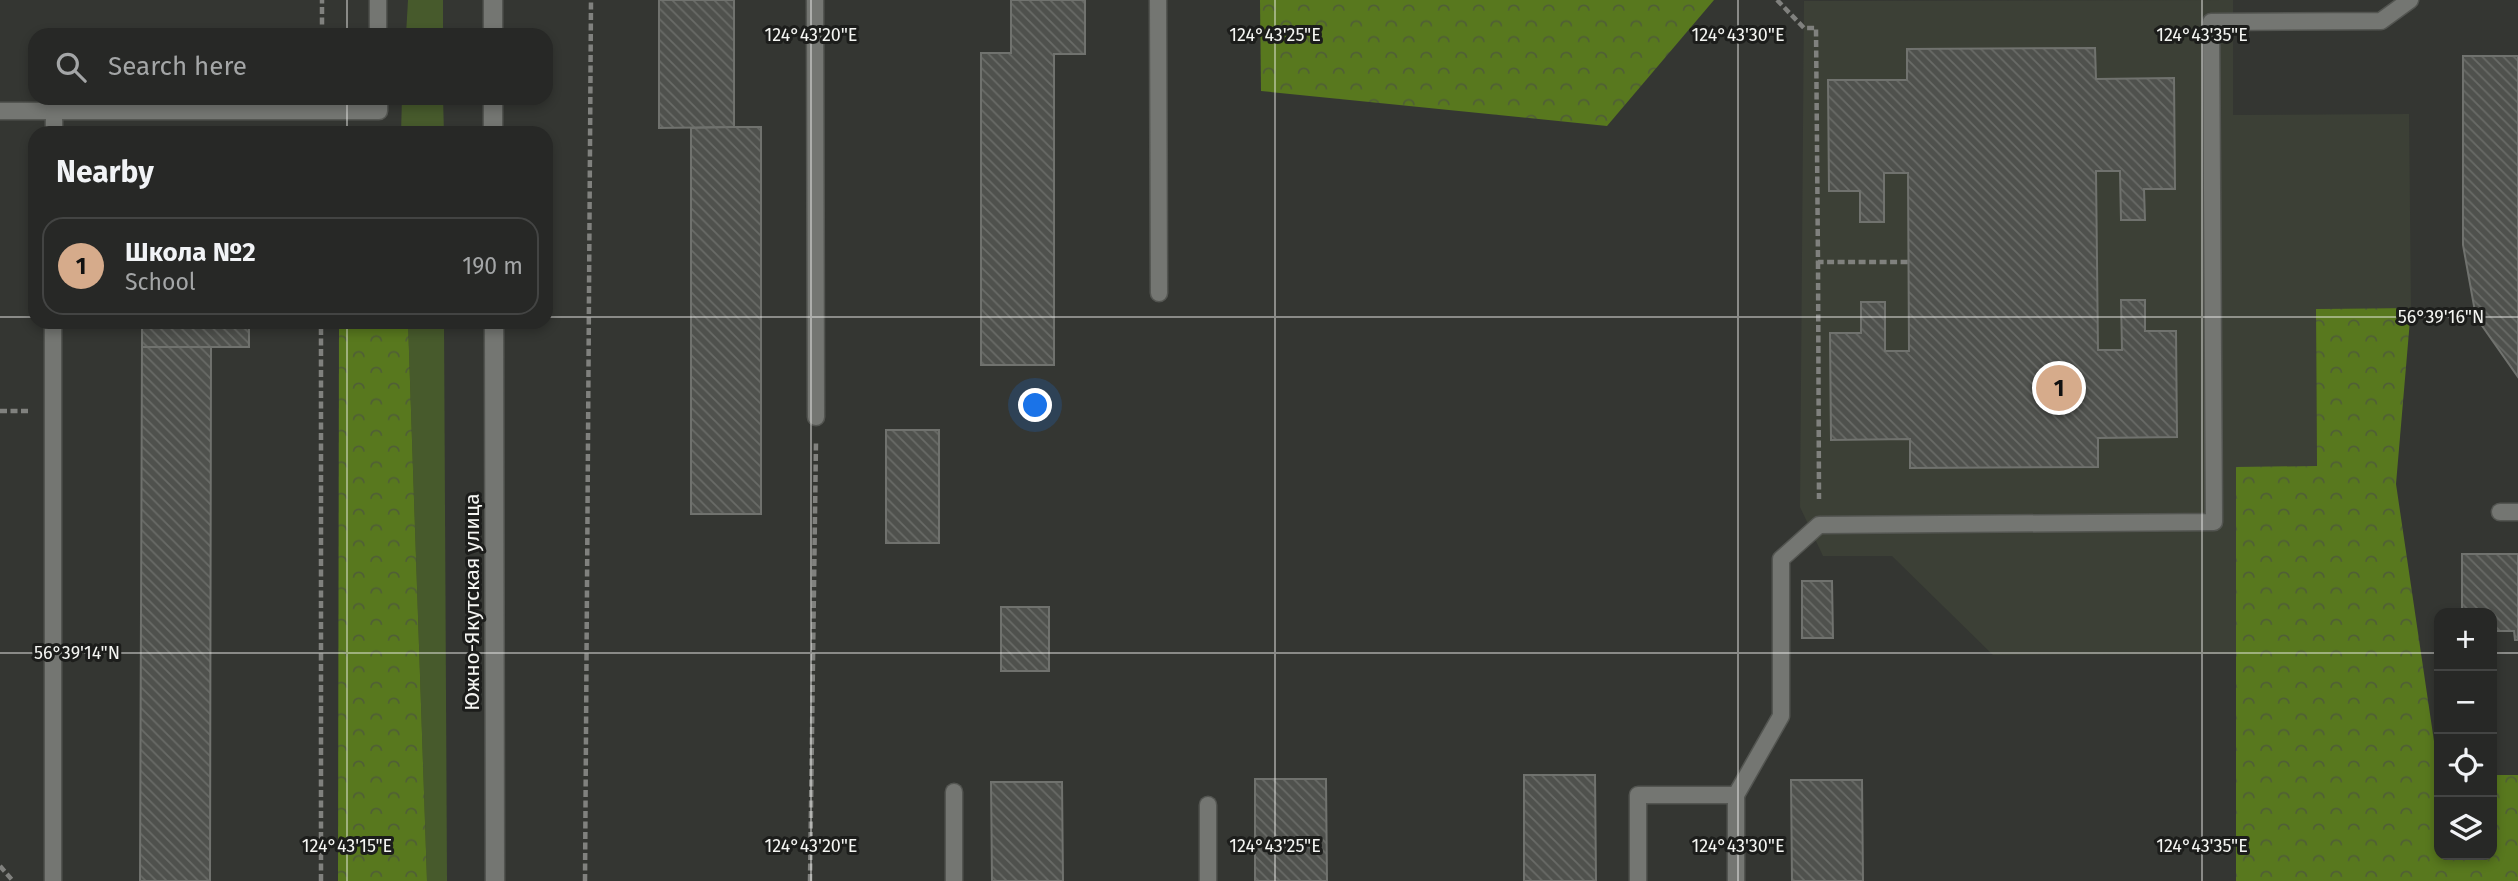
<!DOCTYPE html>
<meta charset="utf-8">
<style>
:root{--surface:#272826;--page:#333432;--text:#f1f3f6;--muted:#a4a6a7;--line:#434443;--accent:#d6ab8b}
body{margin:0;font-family:"Fira Sans",sans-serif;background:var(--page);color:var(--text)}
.controls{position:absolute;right:21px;bottom:21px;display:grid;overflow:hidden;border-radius:14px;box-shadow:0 4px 10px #0003}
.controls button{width:63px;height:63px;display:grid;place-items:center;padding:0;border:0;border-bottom:2px solid var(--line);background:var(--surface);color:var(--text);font:35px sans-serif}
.you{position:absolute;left:1036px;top:406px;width:24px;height:24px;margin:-18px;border:5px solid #fff;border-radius:50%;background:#1a73e8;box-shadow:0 0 0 10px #1a73e833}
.badge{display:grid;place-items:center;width:46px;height:46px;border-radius:50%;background:var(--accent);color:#111;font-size:23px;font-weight:700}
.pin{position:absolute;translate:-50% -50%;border:4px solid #fff;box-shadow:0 2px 7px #0006}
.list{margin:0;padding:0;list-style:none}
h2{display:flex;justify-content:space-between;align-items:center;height:91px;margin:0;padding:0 28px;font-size:30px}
h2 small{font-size:23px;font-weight:400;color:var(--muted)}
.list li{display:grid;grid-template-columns:46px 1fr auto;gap:21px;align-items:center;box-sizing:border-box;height:98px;margin:0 14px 14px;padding:0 14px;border:2px solid var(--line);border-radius:21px}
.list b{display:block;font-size:26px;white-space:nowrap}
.list p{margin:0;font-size:23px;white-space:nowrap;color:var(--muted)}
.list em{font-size:23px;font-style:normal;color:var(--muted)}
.icon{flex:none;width:38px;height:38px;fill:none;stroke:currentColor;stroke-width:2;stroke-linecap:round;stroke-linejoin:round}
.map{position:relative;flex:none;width:2518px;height:881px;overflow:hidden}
.search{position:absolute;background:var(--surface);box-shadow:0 4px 10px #0003;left:28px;top:28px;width:525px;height:77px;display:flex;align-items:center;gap:18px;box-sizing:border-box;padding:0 24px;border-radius:21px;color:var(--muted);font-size:26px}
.panel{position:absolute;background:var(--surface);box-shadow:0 4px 10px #0003;left:28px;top:126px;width:525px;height:203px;border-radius:21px}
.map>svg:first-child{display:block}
.built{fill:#3c4036}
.grass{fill:#475a2c}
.forest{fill:url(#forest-crowns)}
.building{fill:url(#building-back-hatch);stroke:#70726e;stroke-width:2}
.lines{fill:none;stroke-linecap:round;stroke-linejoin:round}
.service-casing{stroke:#535551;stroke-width:19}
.minor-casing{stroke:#535551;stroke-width:21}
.path{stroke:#80817e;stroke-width:4.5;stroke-dasharray:7 3.5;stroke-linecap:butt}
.service{stroke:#747672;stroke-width:16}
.minor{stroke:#747672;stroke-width:18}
.ticks{fill:none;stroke:#f4f5f2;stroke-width:2;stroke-opacity:0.45}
.labels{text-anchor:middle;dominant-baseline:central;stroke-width:6;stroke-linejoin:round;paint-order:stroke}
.street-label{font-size:21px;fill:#f4f5f2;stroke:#1c1d1b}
.ticks-label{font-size:18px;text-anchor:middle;fill:#f4f5f2;stroke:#1c1d1b;stroke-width:6;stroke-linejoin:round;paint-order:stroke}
</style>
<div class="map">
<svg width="2518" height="881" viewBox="0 0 2518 881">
<defs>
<pattern id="forest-crowns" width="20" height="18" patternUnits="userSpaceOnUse" patternTransform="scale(1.75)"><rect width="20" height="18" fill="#58781e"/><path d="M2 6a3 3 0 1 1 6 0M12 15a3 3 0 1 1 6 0" fill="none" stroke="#505f36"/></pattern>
<pattern id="building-back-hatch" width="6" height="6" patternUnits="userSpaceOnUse" patternTransform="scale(1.75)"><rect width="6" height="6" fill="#4f514d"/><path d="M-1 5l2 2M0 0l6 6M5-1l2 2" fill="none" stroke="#696b67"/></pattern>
</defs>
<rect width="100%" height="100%" fill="#343632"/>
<path class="built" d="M2233,0V115L2409,114L2411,308L2316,309L2317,467H2236L2238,654L1993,655L1892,556H1823L1800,507L1804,1Z"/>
<g class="grass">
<path d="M408,0H443V35H406Z"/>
<path d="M402,98H443L444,133H401Z"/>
<path d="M408,322H444L447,881H427Z"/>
</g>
<g class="forest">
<path d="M1260,0H1714L1607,126L1261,91Z"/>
<path d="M2411,308L2396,484L2439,775V855H2492V775H2518V881H2236V467L2317,466L2316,309Z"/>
<path d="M339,322H408L427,881H338Z"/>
</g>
<g class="building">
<path d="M659,0H734V127L659,128Z"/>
<path d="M1011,0H1085V54H1054V365H981V53H1011Z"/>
<path d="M2095,48L2096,79L2174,78L2175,189H2144L2145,220H2121L2120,171H2096L2098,350H2122L2121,300H2145V331H2176L2177,437L2098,438V467L1910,468V439L1831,440L1830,333H1861V302H1885V351H1909L1908,173H1884V222H1860V191H1829L1828,80H1907V49Z"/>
<path d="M2463,56H2518V377L2476,317L2463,245Z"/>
<path d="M734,127H761V514H691V128Z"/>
<rect x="142" y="322" width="107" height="25"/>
<path d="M142,347H211L210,881H140Z"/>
<rect x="886" y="430" width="53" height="113"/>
<path d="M2462,554H2518V640H2515L2514,631H2492V613H2462Z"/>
<path d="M1802,581H1832L1833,638H1802Z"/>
<rect x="1001" y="607" width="48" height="64"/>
<path d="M1524,775H1595L1596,881H1524Z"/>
<path d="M1255,779H1326L1327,881H1255Z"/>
<path d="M1791,780H1862L1863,881H1792Z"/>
<path d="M991,782H1062L1063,881H992Z"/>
</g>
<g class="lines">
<g class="service-casing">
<g id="service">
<path d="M378,0V35"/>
<path d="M815,0L816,417"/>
<path d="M1158,0L1159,293"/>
<path d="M0,111H54"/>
<path d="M54,133V111H379V98"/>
<path d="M2500,512H2518"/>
<path d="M1736,795L1781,716V559L1819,525L2214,522L2211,22L2381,21L2410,0"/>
<path d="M53,881V322"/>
<path d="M954,881V792"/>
<path d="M1208,881V805"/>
<path d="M1638,881V795H1736V881"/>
</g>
</g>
<g class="minor-casing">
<g id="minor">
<path d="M493,0V35"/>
<path d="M493,98V133"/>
<path d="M494,322L495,881"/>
</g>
</g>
<g class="path">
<path d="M1777,0L1804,28H1816L1818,262H1908"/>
<path d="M322,35V0"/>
<path d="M1818,262L1819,499"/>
<path d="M0,411H28"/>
<path d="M0,866L13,881"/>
<path d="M321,881V322"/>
<path d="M585,881L591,0"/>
<path d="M810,881L816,441"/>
</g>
<use href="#service" class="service"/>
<use href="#minor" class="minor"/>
</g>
<path class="ticks" d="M347,0V35M811,0V881M1275,0V881M1738,0V881M2202,0V881M347,98V133M0,317H35M546,317H2518M347,322V881M0,653H2439M2492,653H2518"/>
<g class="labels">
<g class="street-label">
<text transform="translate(472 602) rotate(-90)">Южно-Якутская улица</text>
</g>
</g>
<g class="ticks-label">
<text x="811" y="41">124°43'20"E</text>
<text x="1275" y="41">124°43'25"E</text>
<text x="1738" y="41">124°43'30"E</text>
<text x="2202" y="41">124°43'35"E</text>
<text x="2441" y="323">56°39'16"N</text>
<text x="77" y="659">56°39'14"N</text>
<text x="347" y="852">124°43'15"E</text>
<text x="811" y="852">124°43'20"E</text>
<text x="1275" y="852">124°43'25"E</text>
<text x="1738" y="852">124°43'30"E</text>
<text x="2202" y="852">124°43'35"E</text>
</g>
</svg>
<div class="controls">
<button>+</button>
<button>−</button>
<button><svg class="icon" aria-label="locate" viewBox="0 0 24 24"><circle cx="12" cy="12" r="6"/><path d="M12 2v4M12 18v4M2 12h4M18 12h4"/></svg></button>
<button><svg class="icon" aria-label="layers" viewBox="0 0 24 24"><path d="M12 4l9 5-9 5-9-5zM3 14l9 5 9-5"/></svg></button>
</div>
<div class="you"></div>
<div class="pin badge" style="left:2059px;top:388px">1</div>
<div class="search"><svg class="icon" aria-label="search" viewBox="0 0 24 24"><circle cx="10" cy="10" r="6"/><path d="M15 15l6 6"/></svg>Search here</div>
<section class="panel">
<h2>Nearby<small></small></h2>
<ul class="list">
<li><span class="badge">1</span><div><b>Школа №2</b><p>School</p></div><em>190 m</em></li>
</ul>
</section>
</div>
